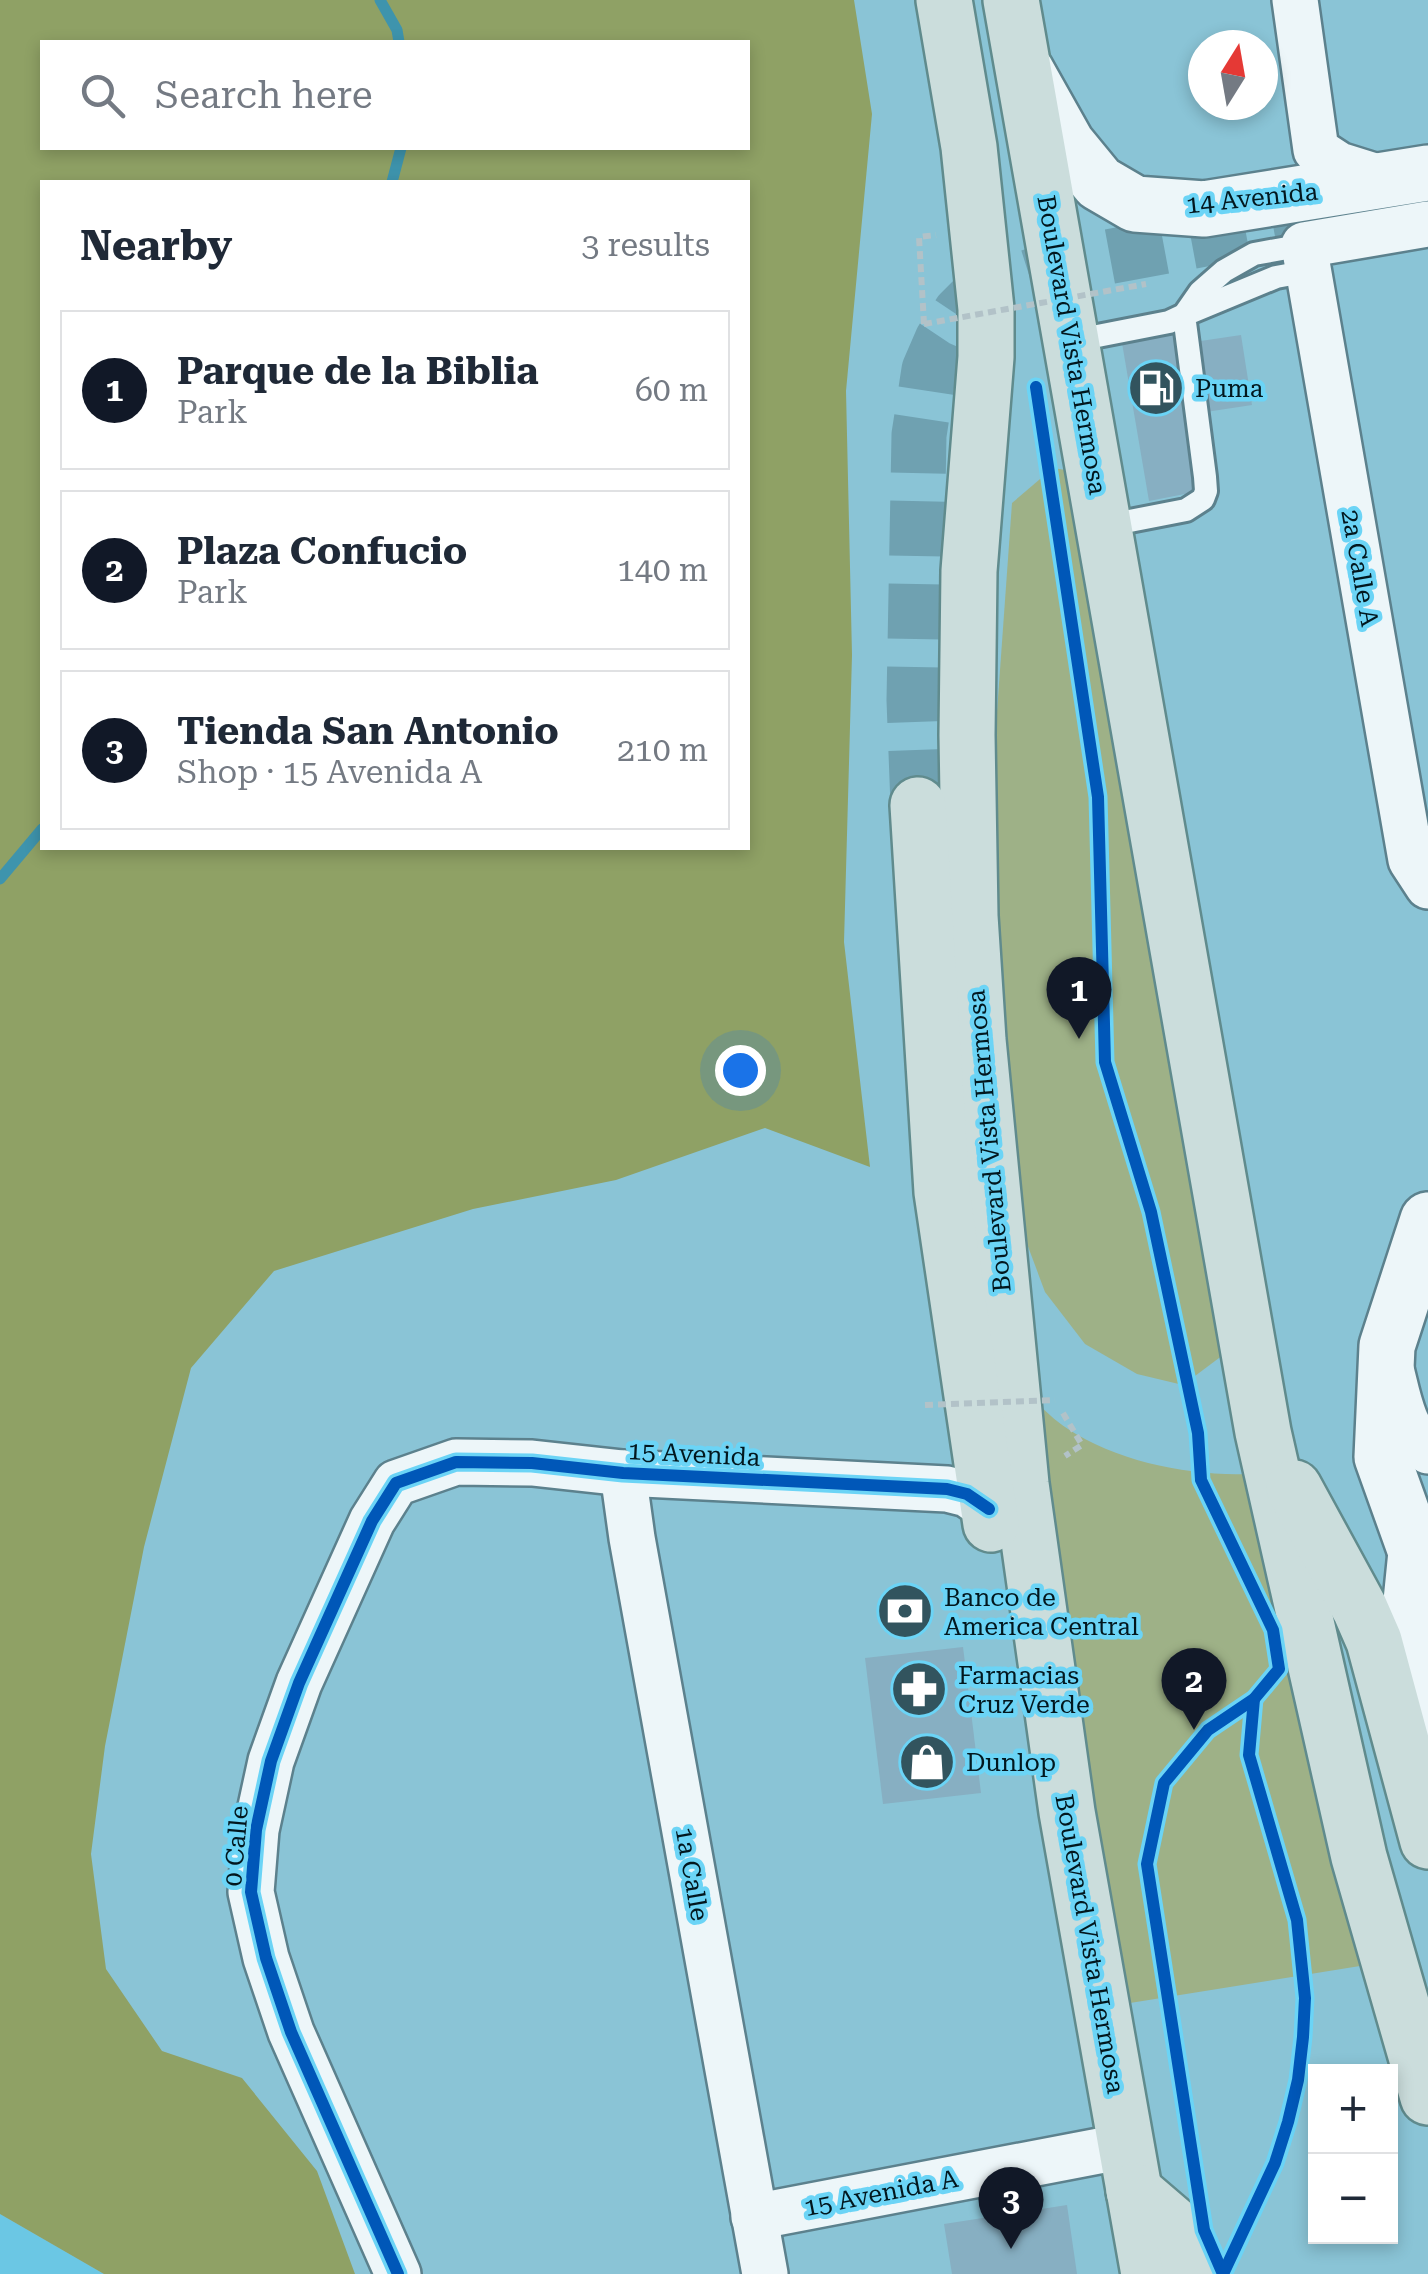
<!DOCTYPE html>
<meta charset="utf-8">
<style>
:root{--surface:#fff;--page:#f2f2f3;--text:#1f2937;--muted:#747a83;--line:#e0e1e3;--accent:#111827}
body{margin:0;font-family:"Roboto Serif",serif;background:var(--page);color:var(--text)}
.controls{position:absolute;right:30px;bottom:30px;display:grid;overflow:hidden;border-radius:0px;box-shadow:0 5px 15px #0003}
.controls button{width:90px;height:90px;display:grid;place-items:center;padding:0;border:0;border-bottom:2px solid var(--line);background:var(--surface);color:var(--text);font:50px sans-serif}
.compass{position:absolute;left:1188px;top:30px;width:90px;height:90px;border-radius:50%;background:var(--surface);box-shadow:0 5px 15px #0003;rotate:11deg}
.you{position:absolute;left:740px;top:1070px;width:35px;height:35px;margin:-25px;border:8px solid #fff;border-radius:50%;background:#1a73e8;box-shadow:0 0 0 15px #1a73e833}
.badge{display:grid;place-items:center;width:65px;height:65px;border-radius:50%;background:var(--accent);color:#fff;font-size:32px;font-weight:700}
.pin{position:absolute;translate:-50% -82px;filter:drop-shadow(0 2px 5px #0008)}
.pin::after{content:'';position:absolute;top:52px;width:35px;height:30px;background:inherit;clip-path:polygon(0 0,100% 0,50% 100%)}
.list{margin:0;padding:0;list-style:none}
h2{display:flex;justify-content:space-between;align-items:center;height:130px;margin:0;padding:0 40px;font-size:42px}
h2 small{font-size:32px;font-weight:400;color:var(--muted)}
.list li{display:grid;grid-template-columns:65px 1fr auto;gap:30px;align-items:center;box-sizing:border-box;height:160px;margin:0 20px 20px;padding:0 20px;border:2px solid var(--line);border-radius:0px}
.list b{display:block;font-size:38px;white-space:nowrap}
.list p{margin:0;font-size:32px;white-space:nowrap;color:var(--muted)}
.list em{font-size:32px;font-style:normal;color:var(--muted)}
.icon{flex:none;width:55px;height:55px;fill:none;stroke:currentColor;stroke-width:2;stroke-linecap:round;stroke-linejoin:round}
.map{position:relative;flex:none;width:1428px;height:2274px;overflow:hidden}
.search{position:absolute;background:var(--surface);box-shadow:0 5px 15px #0003;left:40px;top:40px;width:710px;height:110px;display:flex;align-items:center;gap:25px;box-sizing:border-box;padding:0 35px;border-radius:0px;color:var(--muted);font-size:38px}
.panel{position:absolute;background:var(--surface);box-shadow:0 5px 15px #0003;left:40px;top:180px;width:710px;height:670px;border-radius:0px}
.map>svg:first-child{display:block}
.built{fill:#6bc7e4}
.green{fill:#9eb187}
.forest{fill:#8fa165;fill-rule:evenodd}
.lines{fill:none;stroke-linecap:round;stroke-linejoin:round}
.stream{stroke:#3e94ad;stroke-width:11}
.building{fill:#87afc2}
.primary-tunnel{stroke:#6fa1b1;stroke-width:55;stroke-dasharray:55 28;stroke-linecap:butt}
.lane-casing{stroke:#5c818d;stroke-width:28}
.street-casing{stroke:#5c818d;stroke-width:50}
.secondary-casing{stroke:#5c818d;stroke-width:60}
.primary-casing{stroke:#608b8d;stroke-width:60}
.path{stroke:#b2c2c8;stroke-width:6;stroke-dasharray:8 5;stroke-linecap:butt}
.lane{stroke:#edf6f9;stroke-width:22}
.street{stroke:#edf6f9;stroke-width:45}
.secondary{stroke:#edf6f9;stroke-width:55}
.primary{stroke:#cbdddc;stroke-width:55}
.path-bridge{stroke:#b2c2c8;stroke-width:6;stroke-dasharray:8 5;stroke-linecap:butt}
.cycleway-casing{stroke:#6bd4f6;stroke-width:19}
.cycleway{stroke:#0057b8;stroke-width:12}
.labels{text-anchor:middle;dominant-baseline:central;stroke-width:9;stroke-linejoin:round;paint-order:stroke}
.street-label{font-size:25px;fill:#02171e;stroke:#6bd4f6}
.poi-label{font-size:25px;fill:#02171e;stroke:#6bd4f6;text-anchor:start}
</style>
<div class="map">
<svg width="1428" height="2274" viewBox="0 0 1428 2274">
<rect width="100%" height="100%" fill="#8ac4d6"/>
<path class="built" d="M0,2214L104,2274H0Z"/>
<g class="green">
<path d="M1053,468L1078,472L1223,1355L1183,1385L1137,1374L1085,1344L1045,1292L995,1158L982,921L1012,503Z"/>
<path d="M1032,1399C1044,1409 1055,1421 1068,1429C1116,1461 1189,1476 1246,1474L1360,1966L1130,2003L1041,1495Z"/>
</g>
<path class="forest" d="M0,0H854L872,114L846,391L852,655L844,942L870,1167L765,1128L616,1180L473,1209L274,1271L191,1368L144,1547L105,1746L91,1854L106,1969L162,2051L242,2078L317,2171L355,2274H104L0,2214ZM42,42H748V148H42ZM42,182H748V848H42Z"/>
<g class="lines">
<g class="stream">
<path d="M380,0L397,30L399,42"/>
<path d="M392,182L401,148"/>
<path d="M0,879L42,829"/>
</g>
</g>
<g class="building">
<path d="M1174,334L1200,491L1149,501L1122,343Z"/>
<path d="M1241,335L1252,405L1206,412L1194,342Z"/>
<path d="M963,1647L981,1793L883,1804L865,1658Z"/>
<path d="M1067,2205L1077,2274H952L944,2224Z"/>
</g>
<g class="lines">
<path class="primary-tunnel" d="M918,805L914,700L919,435L929,370L942,340L960,313L975,298L997,287L1070,264L1317,218"/>
<g class="lane-casing">
<g id="lane">
<path d="M1072,341L1169,322L1184,315L1200,292L1224,271L1254,254L1304,245"/>
<path d="M1104,526L1186,510L1203,499L1206,491L1205,477L1184,315L1276,277L1309,271"/>
</g>
</g>
<g class="street-casing">
<g id="street">
<path d="M1295,0L1316,150L1339,165L1387,180"/>
<path d="M1428,224L1304,245L1411,860L1428,886"/>
<path d="M1392,1373C1399,1402 1404,1431 1428,1451"/>
<path d="M623,1473L632,1538L765,2274"/>
<path d="M754,2217L1125,2146"/>
<path d="M398,2274L291,2032L266,1958L251,1892L256,1830L271,1761L299,1683L372,1521L396,1483L456,1462L532,1463L623,1473L947,1489L967,1494L989,1509"/>
</g>
</g>
<g class="secondary-casing">
<g id="secondary">
<path d="M1026,71L1067,144L1099,183L1135,204L1204,209L1428,173"/>
<path d="M1428,1220L1387,1346L1382,1457L1416,1552L1428,1572"/>
<path d="M1416,1552L1409,1621L1428,1721"/>
</g>
</g>
<g class="primary-casing">
<g id="primary">
<path d="M944,0L969,147L986,309V357L969,571L967,735L970,916L978,1040L1021,1484L1067,1812L1149,2274"/>
<path d="M1011,0L1263,1432L1359,1857L1428,2097"/>
<path d="M918,805L942,1192L991,1524"/>
<path d="M1294,1488L1360,1609L1374,1641L1428,1841"/>
<path d="M1134,2191L1183,2233L1192,2274"/>
</g>
</g>
<g class="path">
<path d="M924,324L919,237L936,235"/>
<path d="M1063,1413L1082,1445L1065,1456"/>
</g>
<use href="#lane" class="lane"/>
<use href="#street" class="street"/>
<use href="#secondary" class="secondary"/>
<use href="#primary" class="primary"/>
<g class="path-bridge">
<path d="M924,324L1146,284"/>
<path d="M925,1405L1055,1400"/>
</g>
<g class="cycleway-casing">
<g id="cycleway">
<path d="M1036,387L1098,797L1105,1062L1151,1212L1198,1433L1201,1480L1273,1630L1279,1669L1254,1699L1208,1730L1164,1783L1147,1864L1204,2230L1223,2274"/>
<path d="M398,2274L291,2032L266,1958L251,1892L256,1830L271,1761L299,1683L372,1521L396,1483L456,1462L532,1463L623,1473L947,1489L967,1494L989,1509"/>
<path d="M1223,2274L1275,2163L1288,2122L1298,2080L1303,2037L1305,1998L1297,1920L1249,1755L1254,1699"/>
</g>
</g>
<use href="#cycleway" class="cycleway"/>
</g>
<defs>
<g id="fuel-disc" transform="scale(2.875)"><circle r="9.5" fill="#32545e" stroke="#6bd4f6"/><path d="M-5.5-6h7V0h2V4h1.3V-2.5L3-4.5l.8-.8L6-3V5H2.5V1h-1V6h-7ZM-4.2-4.7v3.2H.2V-4.7Z" fill="#fff"/></g>
<g id="bank-disc" transform="scale(2.875)"><circle r="9.5" fill="#32545e" stroke="#6bd4f6"/><path d="M-6-4H6V4H-6ZM0-2.3a2.3 2.3 0 1 0 0 4.6a2.3 2.3 0 1 0 0-4.6Z" fill="#fff"/></g>
<g id="pharmacy-disc" transform="scale(2.875)"><circle r="9.5" fill="#32545e" stroke="#6bd4f6"/><path d="M-2-6h4v4h4v4h-4v4h-4v-4h-4v-4h4Z" fill="#fff"/></g>
<g id="shop-disc" transform="scale(2.875)"><circle r="9.5" fill="#32545e" stroke="#6bd4f6"/><path d="M-5-2.5h2.3a2.7 3.5 0 0 1 5.4 0H5L5.5 6h-11ZM-1.5-2.5h3a1.5 2.3 0 0 0-3 0Z" fill="#fff"/></g>
</defs>
<g fill-rule="evenodd">
<use href="#fuel-disc" x="1156" y="388"/>
<use href="#bank-disc" x="905" y="1611"/>
<use href="#pharmacy-disc" x="919" y="1689"/>
<use href="#shop-disc" x="927" y="1762"/>
</g>
<g class="labels">
<g class="street-label">
<text transform="translate(1252 198) rotate(-6)">14 Avenida</text>
<text transform="translate(1072 345) rotate(80)">Boulevard Vista Hermosa</text>
<text transform="translate(1360 568) rotate(80)">2a Calle A</text>
<text transform="translate(989 1141) rotate(-95)">Boulevard Vista Hermosa</text>
<text transform="translate(694 1454) rotate(3)">15 Avenida</text>
<text transform="translate(236 1846) rotate(-85)">0 Calle</text>
<text transform="translate(692 1874) rotate(80)">1a Calle</text>
<text transform="translate(1090 1944) rotate(80)">Boulevard Vista Hermosa</text>
<text transform="translate(881 2193) rotate(-11)">15 Avenida A</text>
</g>
<g class="poi-label">
<text x="1195" y="388">Puma</text>
<text x="944" y="1597">Banco de<tspan x="944" dy="29">America Central</tspan></text>
<text x="958" y="1675">Farmacias<tspan x="958" dy="29">Cruz Verde</tspan></text>
<text x="966" y="1762">Dunlop</text>
</g>
</g>
</svg>
<div class="controls">
<button>+</button>
<button>−</button>
</div>
<svg class="compass" viewBox="-18 -18 36 36"><path d="M0-13l5 13h-10z" fill="#e53935"/><path d="M0 13l5-13h-10z" fill="#747a83"/></svg>
<div class="you"></div>
<div class="pin badge" style="left:1079px;top:1039px">1</div>
<div class="pin badge" style="left:1194px;top:1730px">2</div>
<div class="pin badge" style="left:1011px;top:2249px">3</div>
<div class="search"><svg class="icon" aria-label="search" viewBox="0 0 24 24"><circle cx="10" cy="10" r="6"/><path d="M15 15l6 6"/></svg>Search here</div>
<section class="panel">
<h2>Nearby<small>3 results</small></h2>
<ul class="list">
<li><span class="badge">1</span><div><b>Parque de la Biblia</b><p>Park</p></div><em>60 m</em></li>
<li><span class="badge">2</span><div><b>Plaza Confucio</b><p>Park</p></div><em>140 m</em></li>
<li><span class="badge">3</span><div><b>Tienda San Antonio</b><p>Shop · 15 Avenida A</p></div><em>210 m</em></li>
</ul>
</section>
</div>
